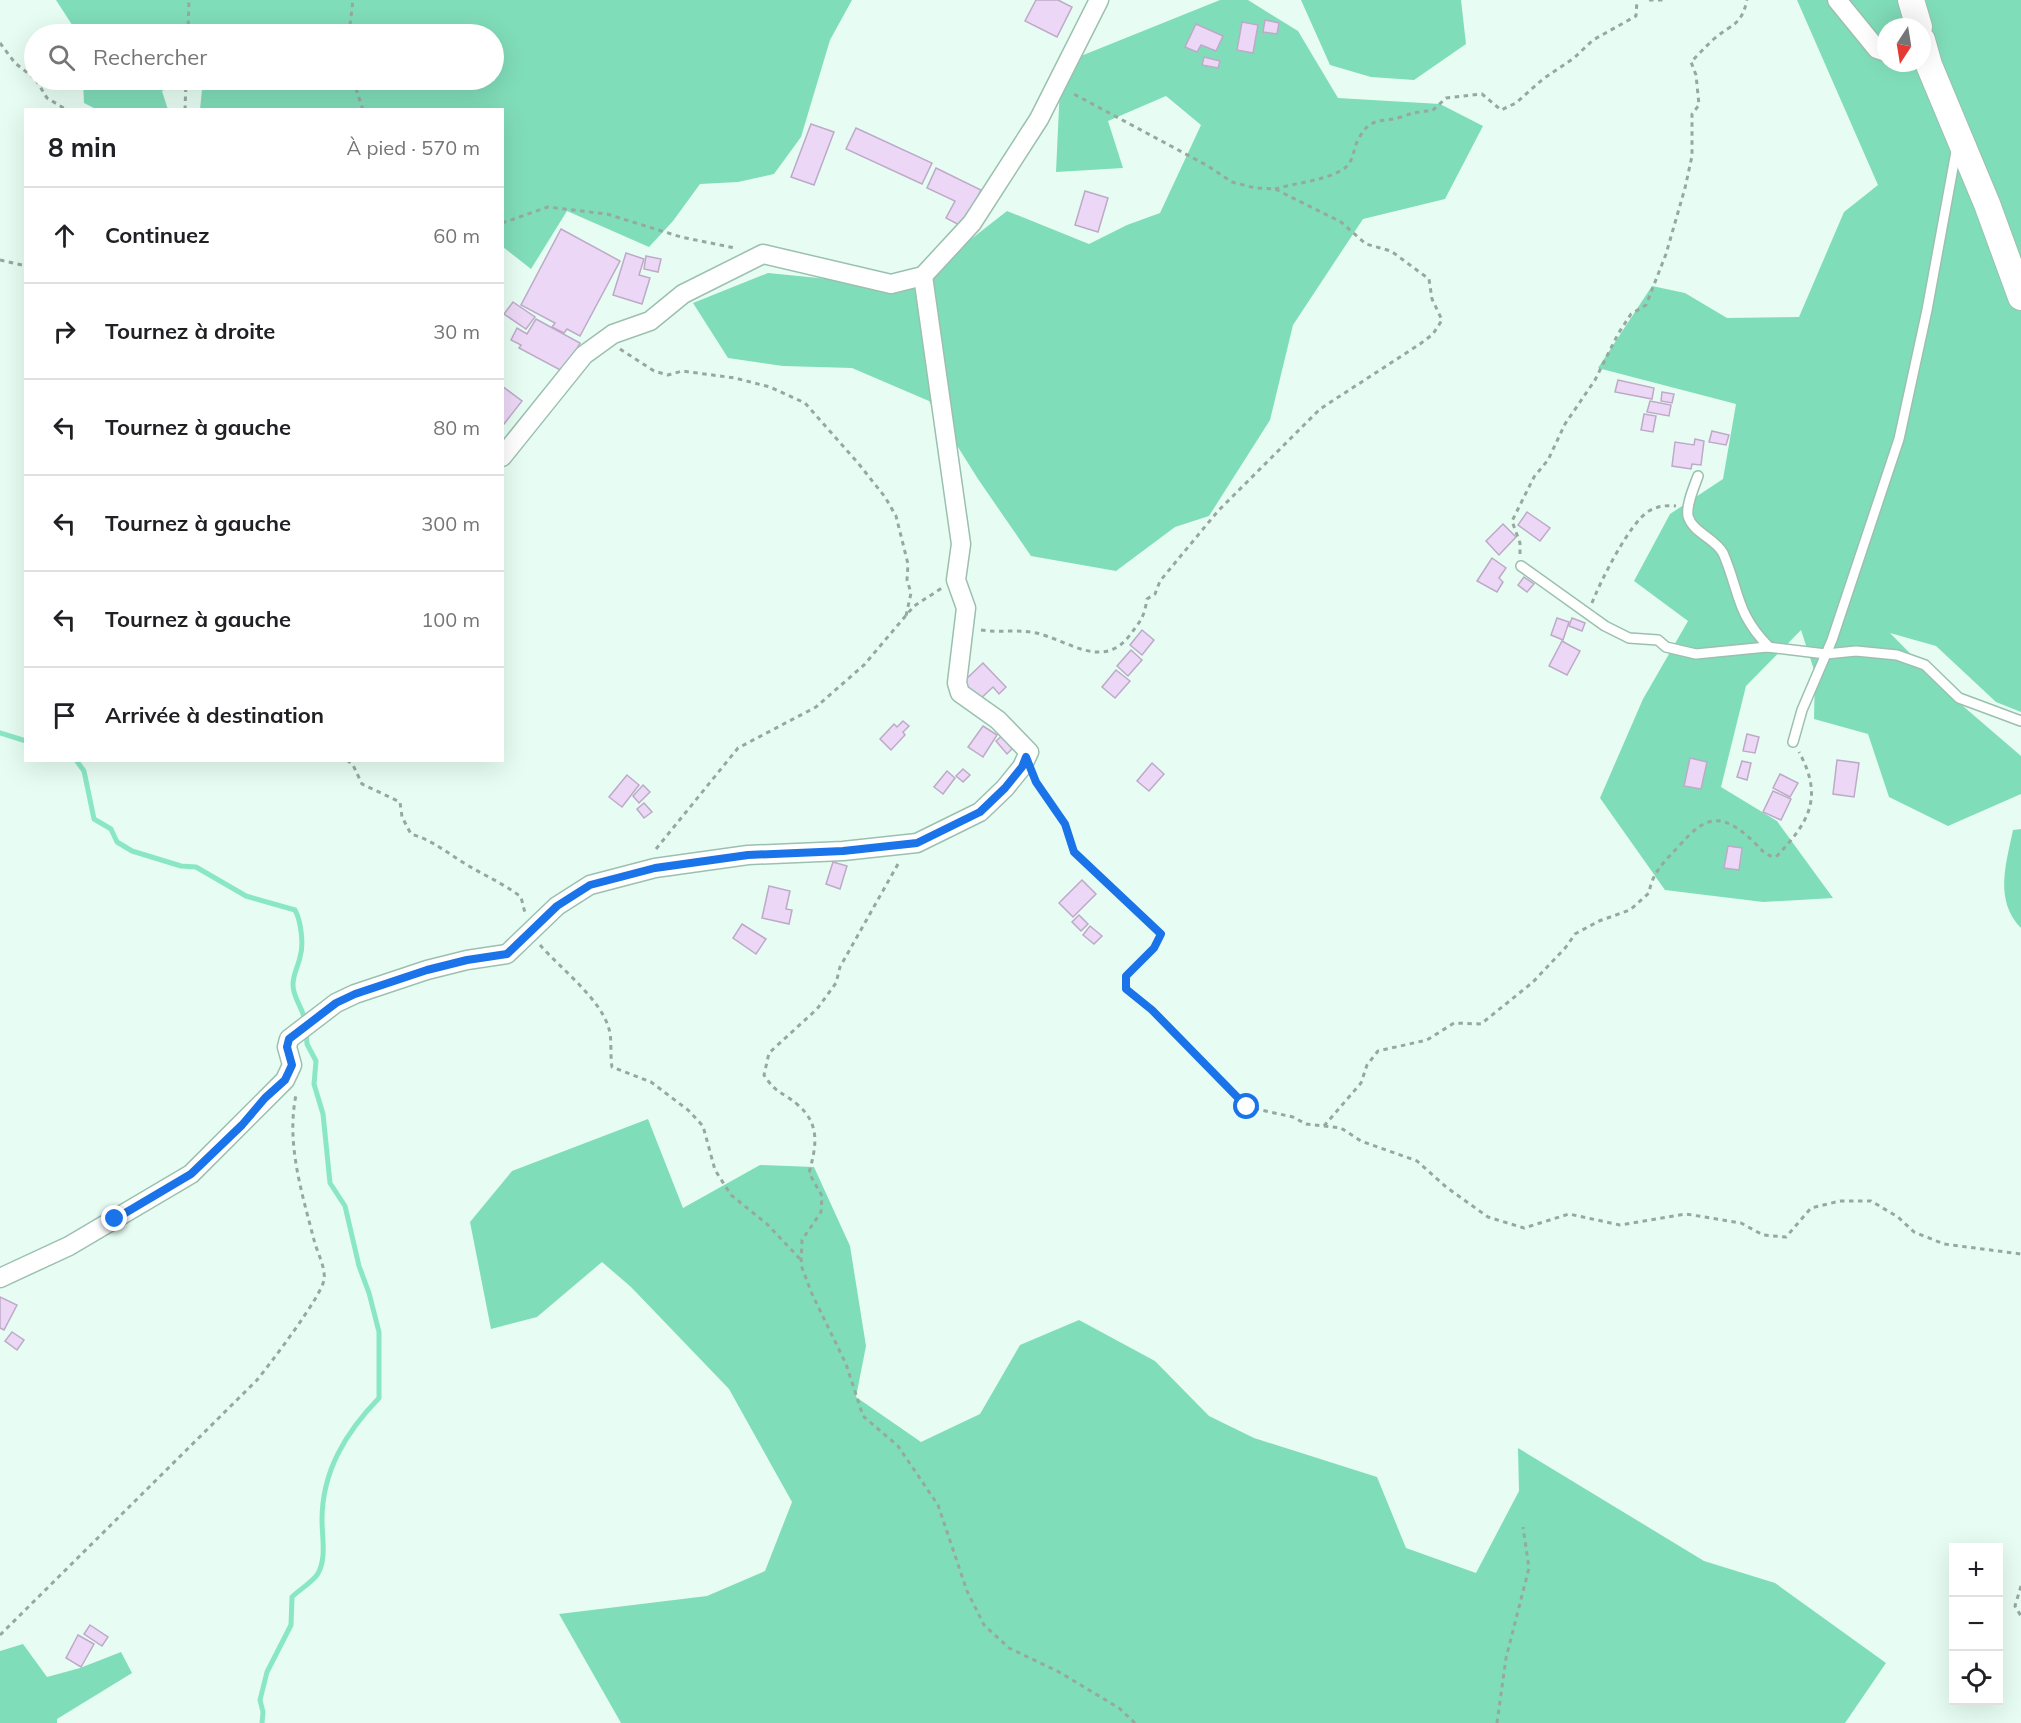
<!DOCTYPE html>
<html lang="fr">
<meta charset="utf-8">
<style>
:root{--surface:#fff;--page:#f6f6f6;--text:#202124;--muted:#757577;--line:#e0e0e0}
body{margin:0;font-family:Mulish,sans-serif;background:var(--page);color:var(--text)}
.controls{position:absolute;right:18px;bottom:18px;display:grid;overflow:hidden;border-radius:0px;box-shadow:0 6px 24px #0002}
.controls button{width:54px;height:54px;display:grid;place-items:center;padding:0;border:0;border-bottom:2px solid var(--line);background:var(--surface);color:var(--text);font:30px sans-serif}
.compass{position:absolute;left:1877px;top:18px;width:54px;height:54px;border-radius:50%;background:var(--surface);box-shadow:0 6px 24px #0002;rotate:192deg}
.stop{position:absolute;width:18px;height:18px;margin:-14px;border:4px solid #1a73e8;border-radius:50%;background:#fff}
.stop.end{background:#1a73e8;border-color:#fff;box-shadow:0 2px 6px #0008}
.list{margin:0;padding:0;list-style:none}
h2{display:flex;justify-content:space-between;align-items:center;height:78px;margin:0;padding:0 24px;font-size:26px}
h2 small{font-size:20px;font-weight:400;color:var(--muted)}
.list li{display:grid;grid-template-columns:39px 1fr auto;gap:18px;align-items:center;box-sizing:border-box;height:96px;padding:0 24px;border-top:2px solid var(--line)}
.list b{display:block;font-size:22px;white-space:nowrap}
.list em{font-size:20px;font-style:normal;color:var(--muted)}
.icon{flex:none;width:33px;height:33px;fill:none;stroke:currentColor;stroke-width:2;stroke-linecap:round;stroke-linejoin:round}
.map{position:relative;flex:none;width:2021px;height:1723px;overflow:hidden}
.search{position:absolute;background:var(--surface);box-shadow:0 6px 24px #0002;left:24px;top:24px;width:480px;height:66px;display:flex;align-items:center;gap:15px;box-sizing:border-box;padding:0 21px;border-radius:33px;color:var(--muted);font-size:22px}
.panel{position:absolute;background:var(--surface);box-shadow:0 6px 24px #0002;left:24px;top:108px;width:480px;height:654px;border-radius:0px}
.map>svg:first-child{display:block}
.forest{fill:#80ddb9;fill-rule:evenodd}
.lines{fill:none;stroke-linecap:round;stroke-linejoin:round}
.stream{stroke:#8ae7c3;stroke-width:5}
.building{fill:#ecd8f6;stroke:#bdaac7;stroke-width:1.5}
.lane-casing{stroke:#9bc0b0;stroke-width:12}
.street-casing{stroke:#9bc0b0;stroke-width:21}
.secondary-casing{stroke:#9bc0b0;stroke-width:28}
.path{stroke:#96a9a1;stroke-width:3;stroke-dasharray:4.5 4.5;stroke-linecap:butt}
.lane{stroke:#fff;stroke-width:9}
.street{stroke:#fff;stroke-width:18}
.secondary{stroke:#fff;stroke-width:26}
.route{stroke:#1a73e8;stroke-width:8}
</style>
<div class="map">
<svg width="2021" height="1723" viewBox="0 0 2021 1723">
<rect width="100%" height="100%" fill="#e7fdf3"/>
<g class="forest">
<path d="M56,0H852L830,40L801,137L774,174L738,182L700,184L673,221L649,247L567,211L531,269L503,247L502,110L200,109L203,80H494V34H78Z"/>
<path d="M1220,0H1248L1298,31L1338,98L1440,104L1483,126L1445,199L1363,219L1293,325L1270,420L1209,516L1175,527L1116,571L1031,556L978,479L929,401L852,368L783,366L728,358L693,303L768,273L910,287L1007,211L1089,244L1127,225L1160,213L1201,125L1166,96L1108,121L1123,168L1056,172L1061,64Z"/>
<path d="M1301,0H1461L1466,44L1414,80L1371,77L1330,65Z"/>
<path d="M1797,0H2021V712L1996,702L1936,646L1890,633L1956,700L2021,756V794L1948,826L1889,797L1868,734L1814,719L1815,673L1801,630L1746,686L1721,787L1777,821L1833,898L1763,902L1665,890L1600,798L1643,699L1688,621L1634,581L1670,514L1723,479L1736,404L1598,368L1652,286L1685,293L1727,318L1799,317L1844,212L1878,185ZM1886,27H1922V63H1886Z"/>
<path d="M83,80H181L162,91L168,110L96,109L84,103Z"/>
<path d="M2021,829V928C1994,900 2006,864 2013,830Z"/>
<path d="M648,1119L683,1208L760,1165L814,1167L850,1246L866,1346L856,1397L921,1442L980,1414L1020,1345L1079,1320L1155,1361L1209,1416L1254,1438L1377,1477L1406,1548L1476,1573L1519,1491L1518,1448L1704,1561L1775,1583L1886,1663L1845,1723H621L559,1614L707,1596L765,1571L792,1502L729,1389L631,1287L602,1262L537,1317L491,1329L470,1222L512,1171Z"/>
<path d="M23,1644L47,1677L80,1668L121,1652L132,1673L57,1719V1723H0V1651Z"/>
</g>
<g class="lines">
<g class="stream">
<path d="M0,733L26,741"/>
<path d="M76,760L84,771L94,819L111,829L117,842L132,851L181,866L196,867L246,896L295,910C301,921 304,945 300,957C298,967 293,974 293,985C293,998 303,1008 305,1021"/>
<path d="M262,1723L263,1712L260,1700L267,1672L291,1625L292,1597C299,1590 311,1583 317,1575C327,1560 322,1537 322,1520C322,1471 346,1432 379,1398V1332L369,1293L359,1266L345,1206L330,1183L323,1114L314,1084L316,1061L307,1044L306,1030"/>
</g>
</g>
<g class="building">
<path d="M1036,0H1058L1072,7L1057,37L1025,21Z"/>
<path d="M1265,20L1279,23L1277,34L1263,32Z"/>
<path d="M1242,22L1258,25L1253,53L1237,50Z"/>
<path d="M1196,24L1223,36L1216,51L1201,45L1197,52L1185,47Z"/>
<path d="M1204,57L1220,61L1218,68L1202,65Z"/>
<path d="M811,124L834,132L814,185L791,177Z"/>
<path d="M856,128L932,163L922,184L846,149Z"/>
<path d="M936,168L981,190L963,227L946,218L955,201L927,188Z"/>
<path d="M1085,191L1108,198L1098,232L1075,225Z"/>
<path d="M561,229L620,261L580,336L567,329L564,333L552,327L555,323L521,305Z"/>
<path d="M626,253L644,259L639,275L650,278L642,304L613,295Z"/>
<path d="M646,256L661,259L658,272L644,269Z"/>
<path d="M513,302L535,317L526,329L504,314Z"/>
<path d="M536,319L580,343L564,372L519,348L521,345L511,340L517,328L527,334Z"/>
<path d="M1618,380L1654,388L1652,399L1615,392Z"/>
<path d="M502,386L522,401L504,424L502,423Z"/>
<path d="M1662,392L1674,394L1672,403L1661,401Z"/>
<path d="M1650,401L1671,405L1669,416L1647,412Z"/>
<path d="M1644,414L1656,416L1653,432L1641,430Z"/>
<path d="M1712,431L1729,435L1726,445L1709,442Z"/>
<path d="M1695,439L1704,441L1701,465L1692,464L1691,469L1672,466L1675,442L1694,445Z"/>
<path d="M1527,512L1550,528L1540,541L1518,525Z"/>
<path d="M1503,524L1516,537L1499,555L1486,541Z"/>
<path d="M1492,558L1506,568L1499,578L1503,582L1497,592L1477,581Z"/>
<path d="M1524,577L1534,584L1527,592L1518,585Z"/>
<path d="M1557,618L1569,622L1563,640L1551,635Z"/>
<path d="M1572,618L1585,623L1582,631L1569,626Z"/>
<path d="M1142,630L1154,640L1142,655L1130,645Z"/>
<path d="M1562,641L1580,651L1567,675L1549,666Z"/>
<path d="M1131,650L1142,660L1128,676L1117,666Z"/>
<path d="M983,663L1006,687L999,694L993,687L978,701L961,684Z"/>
<path d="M1116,670L1130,681L1115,698L1102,687Z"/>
<path d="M903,721L909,726L903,732L905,735L891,750L880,739L894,724L897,727Z"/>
<path d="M983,726L997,735L983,757L968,747Z"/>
<path d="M1004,734L1015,746L1007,754L996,741Z"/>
<path d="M1747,734L1759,737L1755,753L1743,751Z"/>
<path d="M1690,758L1707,762L1701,789L1684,786Z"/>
<path d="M1837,760L1859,763L1854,797L1833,794Z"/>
<path d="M1742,761L1751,763L1747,780L1737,777Z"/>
<path d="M1152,763L1164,774L1149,791L1137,781Z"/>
<path d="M963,769L970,775L963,782L956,776Z"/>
<path d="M947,771L955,778L943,794L934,787Z"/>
<path d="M1780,774L1798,783L1790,797L1773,788Z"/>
<path d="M627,775L639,785L622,807L609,797Z"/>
<path d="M643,785L650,792L639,803L633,796Z"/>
<path d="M1773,791L1791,799L1781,820L1763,812Z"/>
<path d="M644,803L652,812L644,818L637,809Z"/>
<path d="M1728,846L1742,848L1739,870L1724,868Z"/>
<path d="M833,862L847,866L840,889L826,884Z"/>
<path d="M1082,880L1096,894L1073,917L1059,903Z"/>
<path d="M769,886L790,891L786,909L792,910L789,924L762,918Z"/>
<path d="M1079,915L1088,924L1081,931L1072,922Z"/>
<path d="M742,924L766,939L756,954L733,938Z"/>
<path d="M1090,926L1102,936L1094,944L1083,935Z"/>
<path d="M0,1297L17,1305L4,1330L0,1328Z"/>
<path d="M12,1332L24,1340L17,1350L5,1341Z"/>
<path d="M90,1625L108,1637L102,1646L84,1634Z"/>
<path d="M78,1635L94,1644L81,1667L66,1658Z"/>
</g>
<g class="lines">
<g class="lane-casing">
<g id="lane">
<path d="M1698,476C1694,487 1686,505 1688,516C1692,532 1716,539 1723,553C1740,592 1735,612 1769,647"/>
<path d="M1521,566L1605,626L1629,638L1658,640L1666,647L1696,654L1767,647L1826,654L1856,651L1897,655L1925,665L1959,698L2021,721"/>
<path d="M1793,742L1802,710L1832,640L1899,439L1927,310L1957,146"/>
</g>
</g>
<g class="street-casing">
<g id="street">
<path d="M1837,0L1877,49L1886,52"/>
<path d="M502,457L584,355L613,334L650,321L683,294L763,254L891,284L923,276L972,223L1039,119L1099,0"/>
<path d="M0,1278L69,1246L191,1174L285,1080L292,1065L287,1047L289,1039L336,1003L355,994L427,970L467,960L507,954L557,906L590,885L655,868L748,855L843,851L917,843L980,812L1005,788L1022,767L1029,752L998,720L960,693L957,683L966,608L956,580L961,544L923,276"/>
</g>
</g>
<g class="secondary-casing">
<g id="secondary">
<path d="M1911,0L1919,27"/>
<path d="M1922,40L1929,65L1987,204L2021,297"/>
</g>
</g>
<g class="path">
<path d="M1649,0H1663"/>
<path d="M188,34L189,0"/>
<path d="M349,34L353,0"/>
<path d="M0,43L15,63L34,78"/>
<path d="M36,80L47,98L67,110"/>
<path d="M353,80L363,110"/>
<path d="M185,110L186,80"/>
<path d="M1275,189C1295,183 1323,181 1342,170C1355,162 1352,150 1359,138C1371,116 1382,123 1401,117C1412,113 1420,111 1432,111L1446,98L1482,94L1501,110L1516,103L1543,79L1574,58L1593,40L1636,16L1637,0"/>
<path d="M502,223L548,207L607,214L681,237L735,248"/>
<path d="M0,260L26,266"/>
<path d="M620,349L654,371L668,375L682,371L735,378L770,387L805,403L858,463L885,497L896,516L908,564L907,580L911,593L906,616"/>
<path d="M1520,554V543L1512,521L1534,477L1548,460L1565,424L1595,380L1618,334L1631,314L1646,305L1666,254L1685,188L1692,156V114L1699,105L1696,75L1691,62C1699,54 1706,46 1715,38C1733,23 1741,26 1747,0"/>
<path d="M1592,603C1600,582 1630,522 1649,511C1658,506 1666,505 1676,506"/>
<path d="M981,630C1000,633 1017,629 1036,633C1068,640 1103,671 1130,635C1141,620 1144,618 1147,599L1155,594L1160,581L1218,511L1320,409L1420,344L1433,334L1442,320L1432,299L1429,279L1391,251L1366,244L1341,222L1275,189L1255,188L1232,182L1208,166L1072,93"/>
<path d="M347,760L353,765L362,784L400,802L402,817L411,834C432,840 446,852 464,863C483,875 503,883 521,897L525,913"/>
<path d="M1035,777L1065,824L1074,852L1082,861L1161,934L1154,948L1126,976V989L1152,1010L1247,1107L1293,1117L1306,1124L1341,1128L1361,1141L1417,1161L1446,1187L1488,1217L1524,1228L1569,1214L1620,1225L1686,1214L1741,1223L1763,1235L1786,1237L1811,1208L1840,1201H1871L1898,1217L1914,1232L1944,1244L2021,1254"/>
<path d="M656,849L738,748L816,707L864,665L914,606L942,588"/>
<path d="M898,864L840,967L836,983L817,1009L769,1053L764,1075C777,1095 782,1091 798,1105C821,1125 816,1147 809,1173L822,1196L821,1212L802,1240L801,1265L812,1294L846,1364L863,1416L898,1446L938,1505L967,1591L984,1625L1009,1648L1059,1672L1119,1708L1135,1723"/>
<path d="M540,945C561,969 601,999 609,1029C612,1038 610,1055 612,1067L651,1082L688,1110L703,1126L715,1170L731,1195L767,1224L801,1260"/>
<path d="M1324,1126L1361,1083L1367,1065L1378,1051L1427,1040L1454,1023L1481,1024L1533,982L1566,947L1575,934L1599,921L1630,910L1649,893C1652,873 1664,862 1678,847C1706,815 1721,811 1754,842C1761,849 1765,856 1776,857C1809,822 1824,798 1799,752"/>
<path d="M2021,1586L2015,1606L2021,1616"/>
<path d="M0,1635L257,1380C270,1364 321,1297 324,1280C326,1268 317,1252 314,1240C302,1193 286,1144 296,1095"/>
<path d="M1497,1723L1506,1658L1529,1568L1523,1527"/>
</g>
<use href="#lane" class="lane"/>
<use href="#street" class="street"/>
<use href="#secondary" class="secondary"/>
</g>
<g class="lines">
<path class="route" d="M115,1219L191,1174L242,1125L265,1098L285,1080L292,1065L287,1047L289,1039L336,1003L355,994L427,970L467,960L507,954L557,906L590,885L655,868L748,855L843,851L917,843L980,812L1005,788L1022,767L1026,757L1036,782L1065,824L1074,852L1161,934L1154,948L1126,976V989L1152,1010L1247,1107"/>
</g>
</svg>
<div class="controls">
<button>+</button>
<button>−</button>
<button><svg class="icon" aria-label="locate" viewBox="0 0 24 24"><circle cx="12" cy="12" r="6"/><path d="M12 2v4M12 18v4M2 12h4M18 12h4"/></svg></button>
</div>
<svg class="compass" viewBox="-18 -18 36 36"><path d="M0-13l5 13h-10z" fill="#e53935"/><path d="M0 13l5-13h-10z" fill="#757577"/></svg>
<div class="stop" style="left:1247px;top:1107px"></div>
<div class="stop end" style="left:115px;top:1219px"></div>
<div class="search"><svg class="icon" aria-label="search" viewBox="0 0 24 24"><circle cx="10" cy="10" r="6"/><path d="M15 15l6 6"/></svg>Rechercher</div>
<section class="panel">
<h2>8 min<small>À pied · 570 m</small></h2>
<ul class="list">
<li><svg class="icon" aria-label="ahead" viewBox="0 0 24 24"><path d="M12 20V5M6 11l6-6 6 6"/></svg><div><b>Continuez</b></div><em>60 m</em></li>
<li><svg class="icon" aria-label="right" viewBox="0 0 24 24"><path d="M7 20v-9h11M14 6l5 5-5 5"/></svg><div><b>Tournez à droite</b></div><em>30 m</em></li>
<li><svg class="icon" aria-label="left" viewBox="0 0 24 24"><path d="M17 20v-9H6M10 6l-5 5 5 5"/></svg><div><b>Tournez à gauche</b></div><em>80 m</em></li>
<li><svg class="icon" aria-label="left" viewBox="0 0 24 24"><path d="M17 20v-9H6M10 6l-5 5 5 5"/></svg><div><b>Tournez à gauche</b></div><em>300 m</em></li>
<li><svg class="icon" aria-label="left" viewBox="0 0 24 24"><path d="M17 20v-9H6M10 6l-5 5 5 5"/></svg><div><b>Tournez à gauche</b></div><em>100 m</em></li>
<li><svg class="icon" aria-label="arrive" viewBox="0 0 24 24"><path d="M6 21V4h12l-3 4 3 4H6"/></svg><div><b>Arrivée à destination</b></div></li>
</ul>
</section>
</div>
